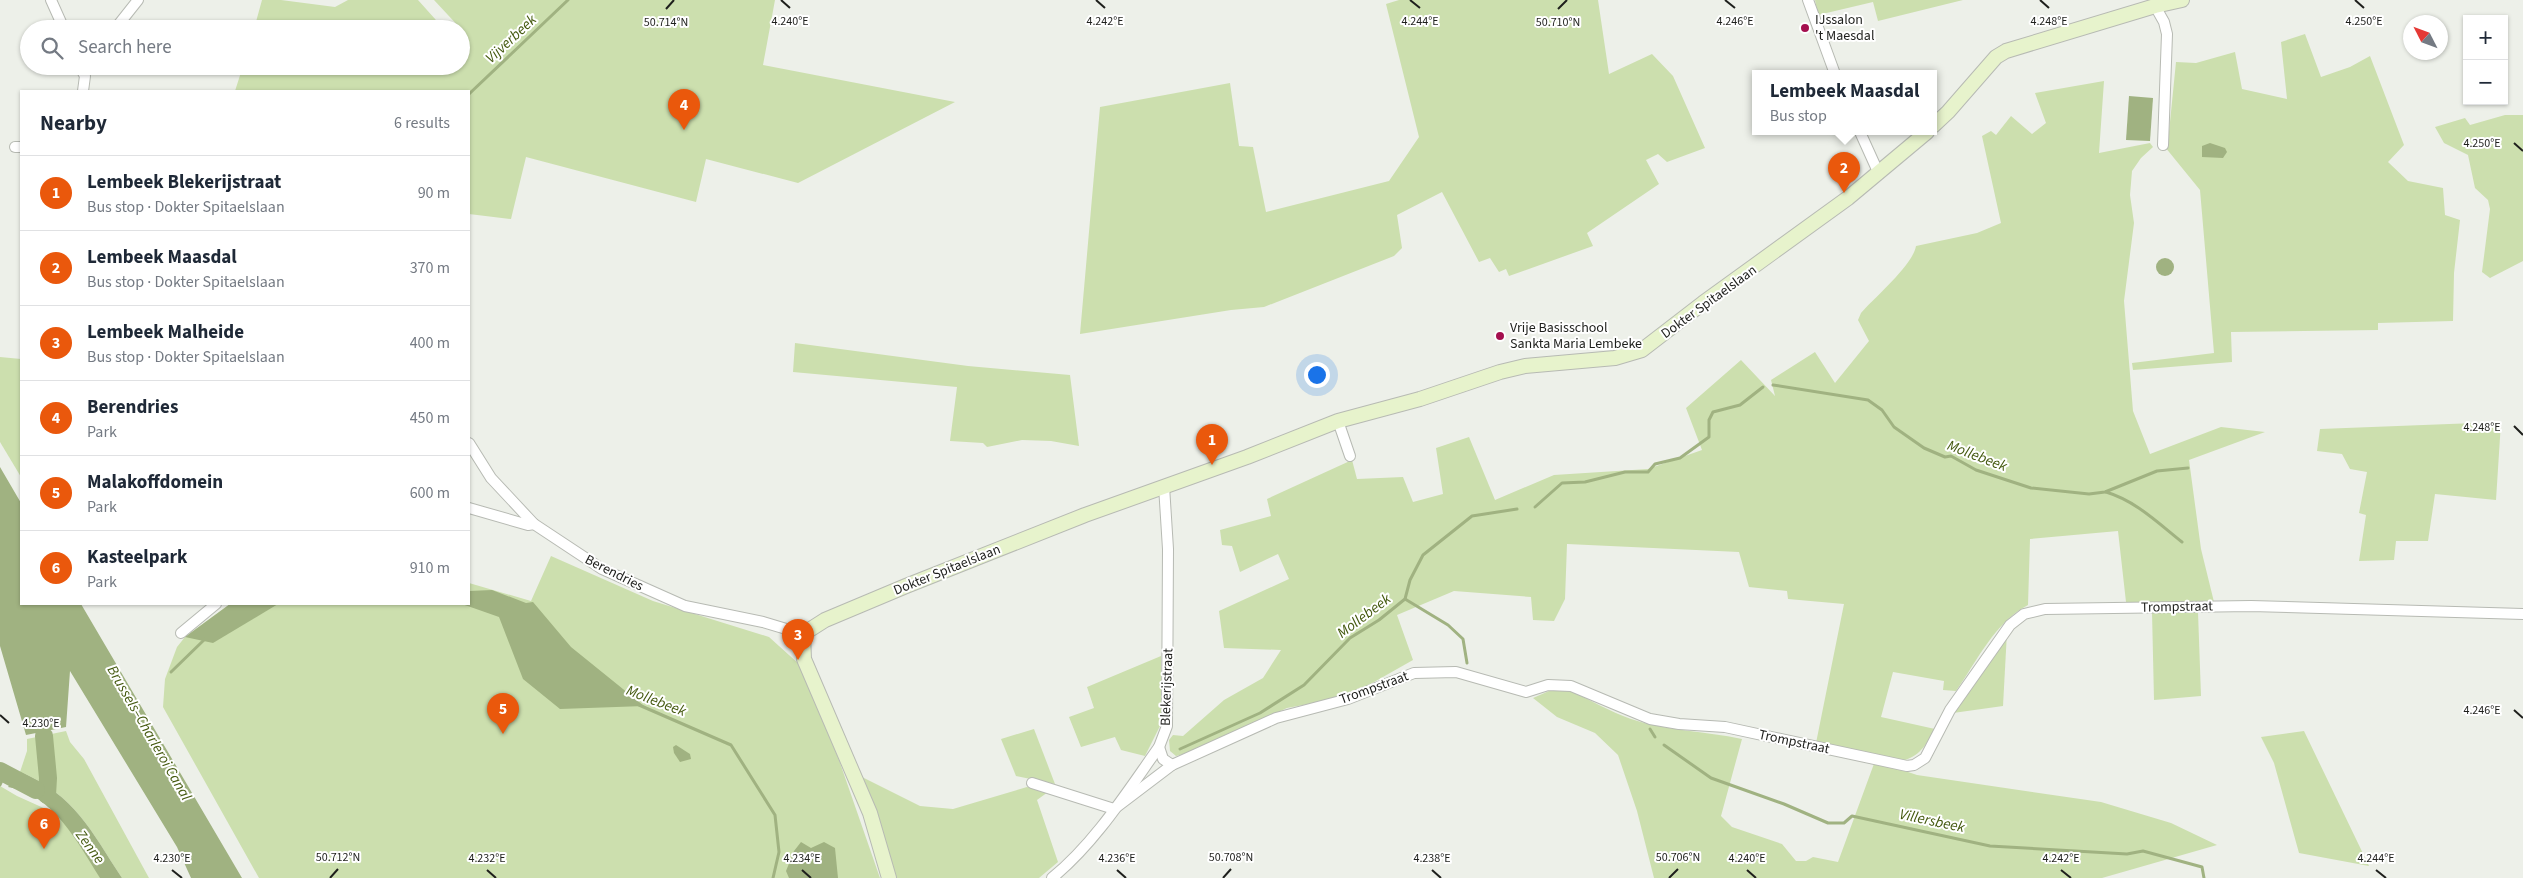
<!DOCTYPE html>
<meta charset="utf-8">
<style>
:root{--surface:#fff;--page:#f6f6f7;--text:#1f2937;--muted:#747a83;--line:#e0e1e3;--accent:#ea580c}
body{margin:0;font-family:"Source Sans 3",sans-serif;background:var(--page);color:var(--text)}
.controls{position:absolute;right:15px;top:15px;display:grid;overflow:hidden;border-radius:0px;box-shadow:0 1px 4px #0004}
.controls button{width:45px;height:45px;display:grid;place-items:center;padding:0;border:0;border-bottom:1px solid var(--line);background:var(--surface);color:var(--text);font:25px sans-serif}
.compass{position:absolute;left:2403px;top:15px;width:45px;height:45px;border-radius:50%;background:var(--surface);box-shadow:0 1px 4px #0004;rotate:312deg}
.you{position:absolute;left:1316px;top:374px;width:18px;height:18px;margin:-12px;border:4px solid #fff;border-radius:50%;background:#1a73e8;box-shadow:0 0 0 8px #1a73e833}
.badge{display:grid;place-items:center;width:32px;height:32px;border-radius:50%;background:var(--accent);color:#fff;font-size:16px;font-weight:700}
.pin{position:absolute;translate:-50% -41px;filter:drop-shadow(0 1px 2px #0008)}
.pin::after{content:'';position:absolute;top:26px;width:18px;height:15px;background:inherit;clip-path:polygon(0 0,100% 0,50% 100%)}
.popup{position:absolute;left:1752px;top:70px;width:185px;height:65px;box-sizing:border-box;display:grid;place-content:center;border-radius:0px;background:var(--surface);filter:drop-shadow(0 1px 4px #0005);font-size:16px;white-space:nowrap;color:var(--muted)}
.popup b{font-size:19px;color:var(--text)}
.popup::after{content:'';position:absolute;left:50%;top:100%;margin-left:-10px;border:10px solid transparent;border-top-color:var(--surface)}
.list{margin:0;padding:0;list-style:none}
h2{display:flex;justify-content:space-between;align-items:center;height:65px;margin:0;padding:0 20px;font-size:21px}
h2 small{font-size:16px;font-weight:400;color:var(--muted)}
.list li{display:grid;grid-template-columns:32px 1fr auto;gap:15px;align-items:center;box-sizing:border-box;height:75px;padding:0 20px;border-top:1px solid var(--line)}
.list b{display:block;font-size:19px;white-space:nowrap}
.list p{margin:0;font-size:16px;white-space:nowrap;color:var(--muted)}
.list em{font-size:16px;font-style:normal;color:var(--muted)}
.icon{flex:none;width:28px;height:28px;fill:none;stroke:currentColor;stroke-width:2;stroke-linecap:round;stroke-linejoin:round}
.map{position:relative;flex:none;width:2523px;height:878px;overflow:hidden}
.search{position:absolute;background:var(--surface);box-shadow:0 1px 4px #0004;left:20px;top:20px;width:450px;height:55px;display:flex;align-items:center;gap:12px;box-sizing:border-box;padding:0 18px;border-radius:28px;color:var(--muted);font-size:19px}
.panel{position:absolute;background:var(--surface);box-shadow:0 1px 4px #0004;left:20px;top:90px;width:450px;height:515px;border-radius:0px}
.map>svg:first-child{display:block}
.green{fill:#ccdfae}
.water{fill:#a0b281}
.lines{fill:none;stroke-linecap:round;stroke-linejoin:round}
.stream{stroke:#a0b281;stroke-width:3}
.river{stroke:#a0b281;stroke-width:18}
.street-casing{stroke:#b7bab3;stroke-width:12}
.secondary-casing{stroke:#b7bab3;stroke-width:16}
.street{stroke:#fff;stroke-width:10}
.secondary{stroke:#e7f3cc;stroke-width:14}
.ticks{fill:none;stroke:#1e1f1c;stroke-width:2}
.poi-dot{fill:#a40f4e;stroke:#fff;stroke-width:2}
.labels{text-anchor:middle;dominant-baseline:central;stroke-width:4;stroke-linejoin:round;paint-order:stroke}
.poi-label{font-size:14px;fill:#1e1f1c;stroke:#fff;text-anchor:start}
.street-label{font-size:14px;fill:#1e1f1c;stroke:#fff}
.water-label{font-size:15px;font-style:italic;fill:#455a10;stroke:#fff}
.ticks-label{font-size:12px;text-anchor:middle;fill:#1e1f1c;stroke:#fff;stroke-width:4;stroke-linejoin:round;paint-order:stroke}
</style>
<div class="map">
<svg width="2523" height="878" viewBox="0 0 2523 878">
<rect width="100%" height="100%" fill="#edf0e9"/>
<g class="green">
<path d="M262,0H281L335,7L348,0H418L444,29H254Z"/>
<path d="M434,0H775L763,65L955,102L798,183L706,159L696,202L526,157L511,219L469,214V91H235L243,66H461V29Z"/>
<path d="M1399,0H1598L1609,74L1652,54L1673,76L1705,148L1667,162L1658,154L1646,160L1659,184L1587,233L1593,246L1509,276L1506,269L1499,272L1490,258L1479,262L1442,192L1397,215L1402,248L1394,256L1264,307L1231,310L1080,334L1100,107L1230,83L1239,146L1253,147L1266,212L1389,181L1419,137L1386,4Z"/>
<path d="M1815,0H1963L1878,21L1873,2L1818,15Z"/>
<path d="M2305,34L2321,77L2350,67L2370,56L2404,145L2388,162L2408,181L2443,188L2445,215L2460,220L2454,273L2453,321L2378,323V330L2231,332L2232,362L2133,370L2132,363L2214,353L2200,190L2165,147L2169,132L2176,62L2196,63L2235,52L2242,89L2287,99L2281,42Z"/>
<path d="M2104,81L2099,153L2150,143L2153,147L2141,158L2132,171L2130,195L2134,223L2124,301L2133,411L2150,454L2221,427L2265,432L2189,460L2201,549L2214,602H2126L2118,531L2030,539L2028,605C1995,622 1977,661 1956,691L1943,690L1944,681L1893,672L1881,717L1935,729C1927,743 1921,755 1905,760L1816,743L1844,604L1788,599L1787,591L1749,587L1739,552L1567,544L1565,599L1554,621L1533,620L1531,597L1454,591L1397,615L1413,660L1367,686L1340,698L1287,708L1191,752L1176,756L1170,751L1169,740L1173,735L1183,736L1224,700L1263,678L1281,650L1224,648L1219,611L1289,579L1278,554L1240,572L1232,546L1222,545L1220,530L1271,516L1267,499L1352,460L1357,479L1403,477L1413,502L1443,494L1436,448L1469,437L1495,500L1554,475L1648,469L1702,450L1686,408L1741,360L1775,396L1771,380L1815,352L1835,383L1869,341L1858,320L1861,313C1874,298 1913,265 1916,246L1977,233L2001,223L1982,136L1991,131L1996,135L2011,116L2032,134L2046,123L2035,93Z"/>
<path d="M2505,115H2523V261L2490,278L2482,272L2490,209L2488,200L2475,188L2468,155L2444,143L2435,127L2465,118L2470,125Z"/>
<path d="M795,343L968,366L1070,375L1079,446L1051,441L1022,440L987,447L983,443L950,441L957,387L793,372Z"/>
<path d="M0,357L21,359V477L0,442Z"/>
<path d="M2501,422L2496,500L2435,494L2428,541H2396L2394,560L2359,561L2366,515L2359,513L2367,472L2350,469L2342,454L2317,451L2320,429Z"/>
<path d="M551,556L653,601L769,637L799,664L839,760L880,878H259L163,707L165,679L177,647L185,637L230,604H469V583L531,601Z"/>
<path d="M2152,612H2198L2201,696L2154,700Z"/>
<path d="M2007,632L2003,706L1953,713Z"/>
<path d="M1161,656V724L1145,756L1121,750L1115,737L1081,747L1069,717L1094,708L1087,687Z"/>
<path d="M1568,690C1589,699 1610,712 1631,719C1666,731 1705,731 1742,739L1721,816L1732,827L1782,844L1796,861H1806L1813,857L1838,862L1875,761L1917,775L2101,802L2171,823L2217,845L2102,878H1654L1637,811L1618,755L1595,733L1557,717L1533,698L1549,691Z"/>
<path d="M1034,729L1055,784L1016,776L1001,739Z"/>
<path d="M66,731L70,742L84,759L149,878H122C91,831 75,795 20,772L27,751V739Z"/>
<path d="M2304,731L2369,866L2299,853L2274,763L2261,737Z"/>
<path d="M860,776L920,806L953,809L1027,787L1048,792L1037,800L1058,862L1039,878H895L882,828Z"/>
<path d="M0,786L17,796L68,819L107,878H0Z"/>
</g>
<g class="water">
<path d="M2129,96L2153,98L2150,141L2126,140Z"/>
<path d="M2210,143L2225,148L2227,152L2223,158L2202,157V146Z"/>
<circle cx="2165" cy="267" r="9"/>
<path d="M0,467L21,503V604H81L242,878H191L177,847L70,671L66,727L26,735L0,646Z"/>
<path d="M492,590L526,603L533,602L571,647L644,706L560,709L523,679L499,617L462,604H469V591Z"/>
<path d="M230,604H278L213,643L185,637Z"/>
<path d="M676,745L690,754L691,759L680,762L674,753L673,747Z"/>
<path d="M20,772C75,795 91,831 122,878H100C78,843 53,794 8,787Z"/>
<path d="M801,842L811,848L824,842L835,848L838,878H789L786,871L794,851Z"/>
</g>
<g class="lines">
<g class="stream">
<path d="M469,94L568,0"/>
<path d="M1773,385L1868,400L1882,410L1894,427L1924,448L1945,457L1951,456L1976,470L2031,488L2089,494L2105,492L2157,471L2188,468"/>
<path d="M2106,492C2136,501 2158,523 2182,542"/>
<path d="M1535,507L1562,483L1585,482L1625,472H1648L1655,464L1680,458L1709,437V420L1713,412L1740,405L1763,387"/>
<path d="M1405,599L1448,625L1463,639L1467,663"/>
<path d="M171,672L205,639"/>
<path d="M639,705L731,745L775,815L779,852L773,878"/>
<path d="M1650,729L1655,737"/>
<path d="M1664,745L1711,778L1784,804L1828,823H1844L1852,816L1990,846L2127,854L2143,851L2202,867L2204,878"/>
<path d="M1180,749L1260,713L1304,685L1350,638L1379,620L1405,599L1410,580L1423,555L1472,516L1517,509"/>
<path d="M0,785L5,774"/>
</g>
<g class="river">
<path d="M44,736L48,778L47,795"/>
<path d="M0,771L36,790"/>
</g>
<g class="street-casing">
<g id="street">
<path d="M51,0L64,29"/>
<path d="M1808,0L1835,74"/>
<path d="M2155,6L2164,22L2167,34L2163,145"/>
<path d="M115,29L138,0"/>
<path d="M79,66L85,76L83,91"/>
<path d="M1860,132L1879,174"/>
<path d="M15,147H21"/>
<path d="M1338,421L1350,456"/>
<path d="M469,443L491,478L534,524L602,569L685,606L763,622L803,634"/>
<path d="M469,508L528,525L534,524"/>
<path d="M181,633L216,604"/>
<path d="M1159,747L1163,759L1172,765"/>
<path d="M1032,783L1114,809"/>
<path d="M1114,809L1172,765L1276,718L1348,699L1414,673L1456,672L1526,692L1548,685L1571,686L1650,719L1679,724L1725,727L1907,766L1914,765L1925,758L1950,710L2010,625L2024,614L2045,609L2251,606L2523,614"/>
<path d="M1052,878C1095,843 1127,792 1159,747L1167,726L1168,549L1164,486"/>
</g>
</g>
<g class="secondary-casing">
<g id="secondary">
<path d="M1933,126L1948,112L1996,57L2006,51L2155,6L2182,0"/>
<path d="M889,878L870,813L804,659L803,634L825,620L906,586L1085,515L1247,457L1338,421L1420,399L1500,372L1525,366L1615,358L1642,350L1703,303L1848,198L1927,132"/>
</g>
</g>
<use href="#street" class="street"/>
<use href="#secondary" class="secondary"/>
</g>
<path class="ticks" d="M781,0L790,8M1096,0L1105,8M1410,0L1420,8M1725,0L1735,8M2040,0L2049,8M2355,0L2364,8M666,9L674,0M1558,9L1567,0M2514,143L2523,151M2514,426L2523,435M2514,710L2523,718M0,715L9,723M172,870L182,878M487,870L496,878M802,870L811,878M1117,870L1126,878M1432,870L1441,878M1747,870L1756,878M2061,870L2071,878M2376,870L2386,878M330,878L338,869M1223,878L1231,869M1669,878L1678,869"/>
<g class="poi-dot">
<circle cx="1805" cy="28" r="5"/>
<circle cx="1500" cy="336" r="5"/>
</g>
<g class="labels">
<g class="poi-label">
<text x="1815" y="20">IJssalon<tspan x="1815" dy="16">'t Maesdal</tspan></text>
<text x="1510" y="328">Vrije Basisschool<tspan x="1510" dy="16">Sankta Maria Lembeke</tspan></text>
</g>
<g class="street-label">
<text transform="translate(1709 302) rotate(-36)">Dokter Spitaelslaan</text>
<text transform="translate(947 570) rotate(-22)">Dokter Spitaelslaan</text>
<text transform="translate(614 573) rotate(27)">Berendries</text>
<text transform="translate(2177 607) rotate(-1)">Trompstraat</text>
<text transform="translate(1167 687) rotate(-88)">Blekerijstraat</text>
<text transform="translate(1374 688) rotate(-20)">Trompstraat</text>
<text transform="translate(1794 742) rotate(12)">Trompstraat</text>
</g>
<g class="water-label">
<text transform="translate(511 39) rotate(-43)">Vijverbeek</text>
<text transform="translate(1977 456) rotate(21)">Mollebeek</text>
<text transform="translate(1364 616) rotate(-37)">Mollebeek</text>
<text transform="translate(656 701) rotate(21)">Mollebeek</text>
<text transform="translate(149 733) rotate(60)">Brussels–Charleroi Canal</text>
<text transform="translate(1932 821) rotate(12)">Villersbeek</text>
<text transform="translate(90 847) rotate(54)">Zenne</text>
</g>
</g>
<g class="ticks-label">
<text x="790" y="25">4.240°E</text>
<text x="1105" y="25">4.242°E</text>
<text x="1420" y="25">4.244°E</text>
<text x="1735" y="25">4.246°E</text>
<text x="2049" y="25">4.248°E</text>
<text x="2364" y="25">4.250°E</text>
<text x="666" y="26">50.714°N</text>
<text x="1558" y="26">50.710°N</text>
<text x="2482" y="147">4.250°E</text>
<text x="2482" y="431">4.248°E</text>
<text x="2482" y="714">4.246°E</text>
<text x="41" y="727">4.230°E</text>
<text x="338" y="861">50.712°N</text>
<text x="1231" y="861">50.708°N</text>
<text x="1678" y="861">50.706°N</text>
<text x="172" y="862">4.230°E</text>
<text x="487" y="862">4.232°E</text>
<text x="802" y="862">4.234°E</text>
<text x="1117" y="862">4.236°E</text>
<text x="1432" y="862">4.238°E</text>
<text x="1747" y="862">4.240°E</text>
<text x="2061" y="862">4.242°E</text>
<text x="2376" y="862">4.244°E</text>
</g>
</svg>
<div class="controls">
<button>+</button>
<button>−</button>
</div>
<svg class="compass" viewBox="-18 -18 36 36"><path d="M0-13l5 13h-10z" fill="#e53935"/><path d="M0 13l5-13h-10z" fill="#747a83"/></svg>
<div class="you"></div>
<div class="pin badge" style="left:1212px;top:465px">1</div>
<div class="pin badge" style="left:1844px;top:193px">2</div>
<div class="popup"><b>Lembeek Maasdal</b>Bus stop</div>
<div class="pin badge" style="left:798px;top:660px">3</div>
<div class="pin badge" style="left:684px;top:130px">4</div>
<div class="pin badge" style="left:503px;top:734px">5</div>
<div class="pin badge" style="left:44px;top:849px">6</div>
<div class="search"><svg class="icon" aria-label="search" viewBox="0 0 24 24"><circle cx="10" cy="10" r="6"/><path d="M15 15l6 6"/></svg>Search here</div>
<section class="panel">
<h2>Nearby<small>6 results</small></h2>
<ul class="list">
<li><span class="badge">1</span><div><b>Lembeek Blekerijstraat</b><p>Bus stop · Dokter Spitaelslaan</p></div><em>90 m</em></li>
<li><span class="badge">2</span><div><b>Lembeek Maasdal</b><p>Bus stop · Dokter Spitaelslaan</p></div><em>370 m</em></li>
<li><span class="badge">3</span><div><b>Lembeek Malheide</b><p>Bus stop · Dokter Spitaelslaan</p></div><em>400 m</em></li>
<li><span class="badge">4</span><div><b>Berendries</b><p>Park</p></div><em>450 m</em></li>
<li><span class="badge">5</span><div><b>Malakoffdomein</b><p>Park</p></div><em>600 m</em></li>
<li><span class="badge">6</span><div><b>Kasteelpark</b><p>Park</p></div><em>910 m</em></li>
</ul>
</section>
</div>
